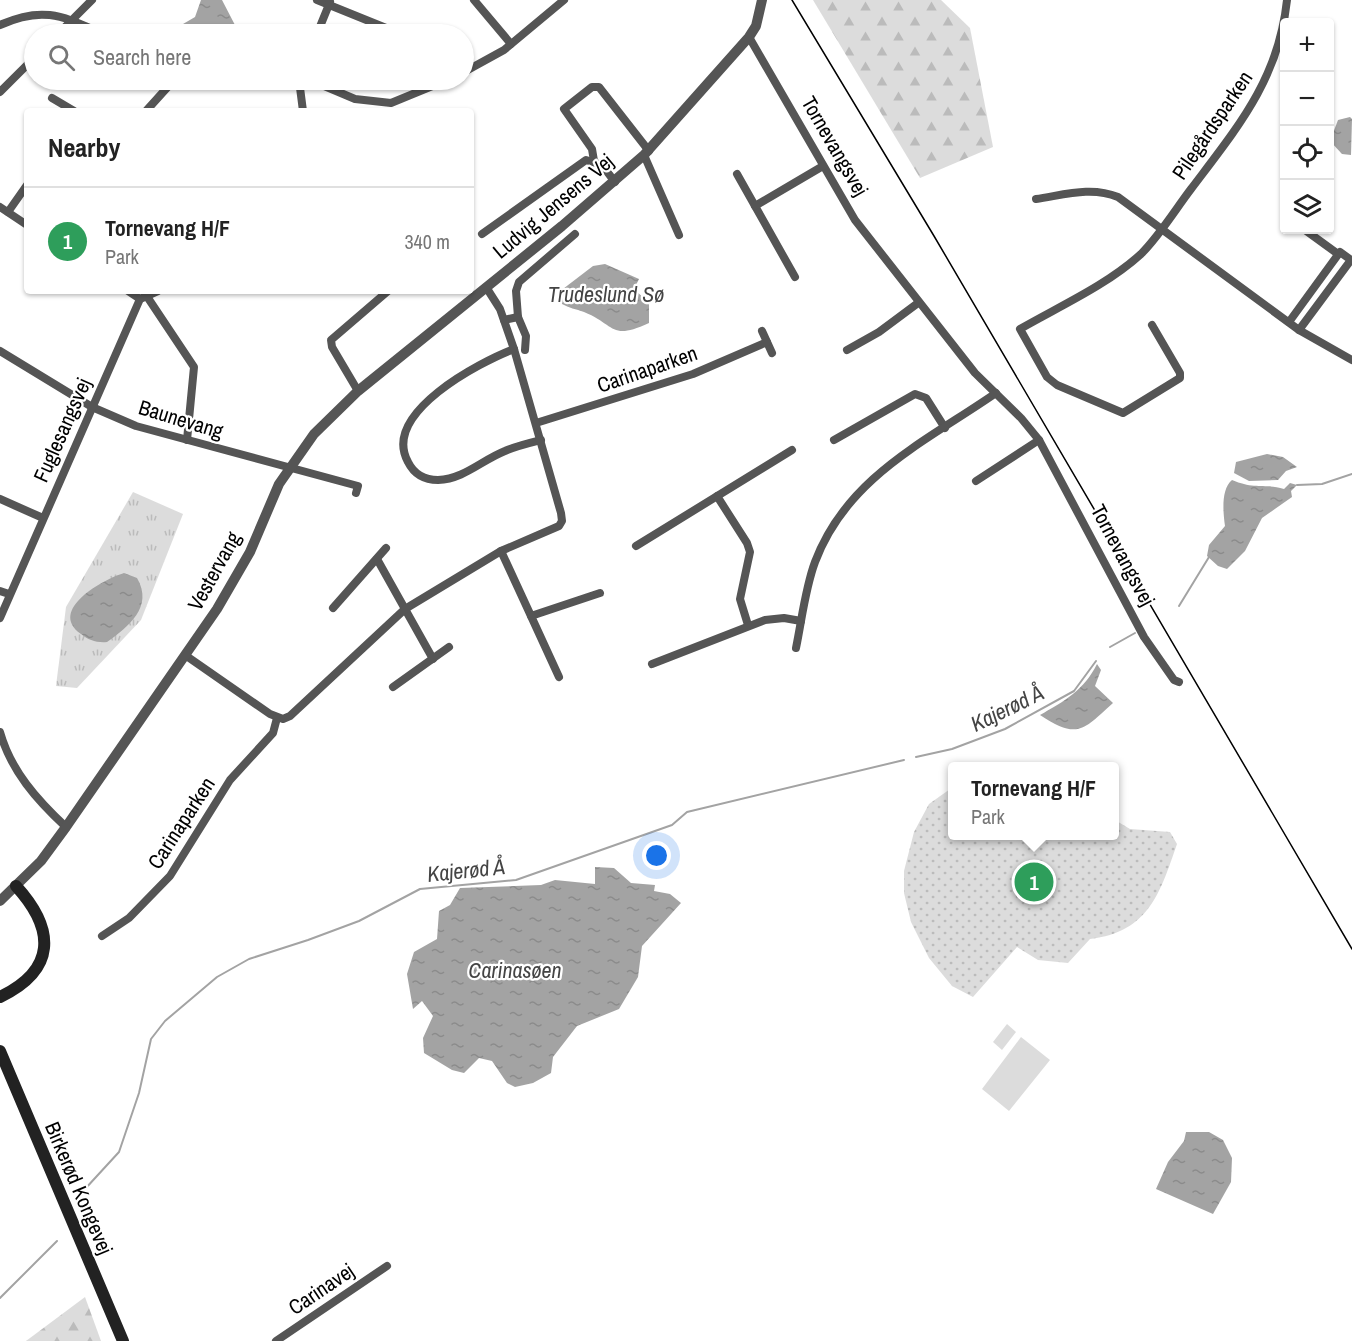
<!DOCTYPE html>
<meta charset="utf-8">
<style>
:root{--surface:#fff;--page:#f2f2f2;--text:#222;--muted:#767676;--line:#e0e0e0;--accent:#0b8043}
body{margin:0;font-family:"Archivo Narrow",sans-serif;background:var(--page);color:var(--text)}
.controls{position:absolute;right:18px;top:18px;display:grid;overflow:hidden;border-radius:6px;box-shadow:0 2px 4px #0004}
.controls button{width:54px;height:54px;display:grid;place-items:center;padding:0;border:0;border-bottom:2px solid var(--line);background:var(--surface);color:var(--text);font:30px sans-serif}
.you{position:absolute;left:657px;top:856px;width:21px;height:21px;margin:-15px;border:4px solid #fff;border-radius:50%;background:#1a73e8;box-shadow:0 0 0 9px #1a73e833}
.badge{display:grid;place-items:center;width:39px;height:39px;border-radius:50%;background:var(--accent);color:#fff;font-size:20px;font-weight:700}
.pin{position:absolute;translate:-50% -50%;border:3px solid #fff;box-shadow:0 2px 6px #0006}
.popup{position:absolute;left:948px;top:762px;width:171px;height:78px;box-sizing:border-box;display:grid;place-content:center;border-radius:6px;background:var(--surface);filter:drop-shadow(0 2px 4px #0005);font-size:20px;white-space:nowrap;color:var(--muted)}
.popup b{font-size:22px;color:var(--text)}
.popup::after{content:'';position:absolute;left:50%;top:100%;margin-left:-12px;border:12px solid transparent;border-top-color:var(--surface)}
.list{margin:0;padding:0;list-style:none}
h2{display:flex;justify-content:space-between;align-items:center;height:78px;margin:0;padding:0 24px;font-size:26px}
h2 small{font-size:20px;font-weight:400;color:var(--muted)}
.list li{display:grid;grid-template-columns:39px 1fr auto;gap:18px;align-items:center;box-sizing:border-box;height:108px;padding:0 24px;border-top:2px solid var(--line)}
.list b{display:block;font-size:22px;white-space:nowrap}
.list p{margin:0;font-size:20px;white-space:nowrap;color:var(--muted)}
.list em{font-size:20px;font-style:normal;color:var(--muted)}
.icon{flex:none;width:33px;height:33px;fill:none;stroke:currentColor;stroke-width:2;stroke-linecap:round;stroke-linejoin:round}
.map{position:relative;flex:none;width:1352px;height:1341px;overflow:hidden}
.search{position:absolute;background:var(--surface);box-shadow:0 2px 4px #0004;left:24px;top:24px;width:450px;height:66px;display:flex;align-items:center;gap:15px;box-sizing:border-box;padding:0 21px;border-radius:33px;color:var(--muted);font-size:22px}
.panel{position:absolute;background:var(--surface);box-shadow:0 2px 4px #0004;left:24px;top:108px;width:450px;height:186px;border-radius:6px}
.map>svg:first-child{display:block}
.grass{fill:url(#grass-tufts)}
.forest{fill:url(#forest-firs)}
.park{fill:#dcdcdc}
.garden{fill:url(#garden-dots)}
.water{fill:url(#water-ripples)}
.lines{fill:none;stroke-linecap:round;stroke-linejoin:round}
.stream{stroke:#a3a3a3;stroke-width:2}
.minor{stroke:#555;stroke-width:8}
.tertiary{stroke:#555;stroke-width:10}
.secondary{stroke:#222;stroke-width:12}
.tram{stroke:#000;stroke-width:1.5}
.labels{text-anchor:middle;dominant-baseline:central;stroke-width:4.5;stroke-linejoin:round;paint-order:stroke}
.street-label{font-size:21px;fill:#000;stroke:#fff}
.water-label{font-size:22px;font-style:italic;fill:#444;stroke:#fff}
</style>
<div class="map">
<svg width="1352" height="1341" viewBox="0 0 1352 1341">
<defs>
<pattern id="grass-tufts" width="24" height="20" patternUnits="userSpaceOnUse" patternTransform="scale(1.5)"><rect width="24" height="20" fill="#dcdcdc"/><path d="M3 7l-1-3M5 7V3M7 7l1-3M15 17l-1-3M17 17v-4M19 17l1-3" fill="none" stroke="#bbb"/></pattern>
<pattern id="forest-firs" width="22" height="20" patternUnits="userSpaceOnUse" patternTransform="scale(1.5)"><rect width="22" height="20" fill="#dcdcdc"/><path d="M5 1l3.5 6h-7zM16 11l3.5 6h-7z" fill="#bbb"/></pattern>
<pattern id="garden-dots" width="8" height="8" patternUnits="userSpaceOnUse" patternTransform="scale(1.5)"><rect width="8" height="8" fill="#dcdcdc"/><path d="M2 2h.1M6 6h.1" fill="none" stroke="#bbb" stroke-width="1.8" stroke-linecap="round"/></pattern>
<pattern id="water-ripples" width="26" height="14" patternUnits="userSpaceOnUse" patternTransform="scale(1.5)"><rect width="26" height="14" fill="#a3a3a3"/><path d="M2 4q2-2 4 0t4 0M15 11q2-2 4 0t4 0" fill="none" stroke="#8b8b8b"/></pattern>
</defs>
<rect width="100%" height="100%" fill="#fff"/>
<path class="grass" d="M133,492L183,514L141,620L77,688L56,686L66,607Z"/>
<g class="forest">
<path d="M813,0H941L970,28L993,147L920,178Z"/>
<path d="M85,1297L101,1341H26Z"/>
</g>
<g class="park">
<path d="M1007,1024L1016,1032L1002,1050L993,1042Z"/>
<path d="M1021,1037L1050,1060L1009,1111L982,1089Z"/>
</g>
<path class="garden" d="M953,787V836H1115V820L1130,829L1170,832L1177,844C1160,893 1149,932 1090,939L1068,963L1038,960L1017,947L973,997L952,986L929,958L911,922L904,893V871L914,832L929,804Z"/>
<g class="water">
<path d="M201,0H222L236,27L225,34H182L183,24L195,17Z"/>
<path d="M1350,117L1352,119L1351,155L1342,154L1330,141L1338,120Z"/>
<path d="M605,264L639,279L634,289L649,303V323C610,341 616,325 584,312C576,309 569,308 562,304L559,292L593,266Z"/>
<path d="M1267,454L1283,457L1297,467L1286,471L1278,480L1249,481L1234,473L1236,462Z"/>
<path d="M1232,480C1255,490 1265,483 1284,489L1290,483L1297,485L1291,491L1292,497L1262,518L1245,551L1227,569L1218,566L1207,556L1209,545L1225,526C1223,512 1221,489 1232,480Z"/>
<path d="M124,573L137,578C154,607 128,627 107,642C97,643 88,640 81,634C47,610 104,579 124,573Z"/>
<path d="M1097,664L1101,670L1095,686L1113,703C1083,730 1078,740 1040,715C1065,701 1084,690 1097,664Z"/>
<path d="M595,867L614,868L631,883L655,885L654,891L670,894L681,903L642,946L638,977L619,1009L577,1026L553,1057L551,1073L533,1083L515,1087L507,1083L492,1061L479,1058L464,1073L452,1070L424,1053L423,1038L433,1016L422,1001L413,1009L407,974L414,952L437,939L439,911L450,905L460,888L541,885L555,880L595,884Z"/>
<path d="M1186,1132H1209L1223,1140L1232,1158L1231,1182L1213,1214L1156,1189L1168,1162L1184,1141Z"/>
</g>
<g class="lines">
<g class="stream">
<path d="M1297,485L1322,484L1352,474"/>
<path d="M1179,606L1209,557"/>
<path d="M1110,647L1135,633"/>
<path d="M916,757L952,749L1005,729L1074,691L1096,661"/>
<path d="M85,1189L119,1152L139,1093L151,1039L165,1021L217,977L249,959L308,940L359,921L420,889L516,880L672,825L687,812L904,760"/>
<path d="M0,1298L57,1241"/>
</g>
<g class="minor">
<path d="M317,0L401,34"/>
<path d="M474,0L511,44"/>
<path d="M0,25C44,5 64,17 104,34"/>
<path d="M58,34L92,0"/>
<path d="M317,34L330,2"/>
<path d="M749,37L855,220L975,373L1021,418L1039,440L1144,637L1174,680L1179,682"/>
<path d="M464,72L504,50L564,0"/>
<path d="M299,80L303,111"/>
<path d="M310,80L355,99L391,103L447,80"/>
<path d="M0,92L34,58"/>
<path d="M52,98L74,111"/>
<path d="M146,111L174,80"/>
<path d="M644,155L679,235"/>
<path d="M594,161L592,149L564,109L592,87H599L649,151"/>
<path d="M737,174L795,277"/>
<path d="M1036,199C1064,195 1091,186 1118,197L1299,330L1352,360"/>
<path d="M755,206L823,166"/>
<path d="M0,207L27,225"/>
<path d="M8,212L27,185"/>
<path d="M1305,230L1338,254"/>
<path d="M482,234L586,160L602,165L615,182"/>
<path d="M128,291L140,299"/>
<path d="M146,295L194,367L187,440"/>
<path d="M518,317L516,291L519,282L575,234"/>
<path d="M504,320L518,317L526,336L525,350"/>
<path d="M1289,322L1340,252L1351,260L1299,330"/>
<path d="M1152,325L1180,373V378L1123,413L1057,385L1047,377L1020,329C1060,306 1107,285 1141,254C1160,235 1175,210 1191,189C1237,128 1279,79 1287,0"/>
<path d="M762,331L772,353"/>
<path d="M514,349C480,362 381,413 408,462C414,474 425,480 438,480C464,479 482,460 505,451C516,446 529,443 541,440"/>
<path d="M847,350L879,332L918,303"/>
<path d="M0,351L92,407L136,426L358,486L356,493"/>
<path d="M358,391L332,347L331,340L388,291"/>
<path d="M536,423L693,374L767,342"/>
<path d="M834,440L915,394L926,398L945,428"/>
<path d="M976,481L1039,440"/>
<path d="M717,496L747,543L750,552L740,599L748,625"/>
<path d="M0,499L43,518"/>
<path d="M636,546L792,450"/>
<path d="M501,551L531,616L600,593"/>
<path d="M377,559L433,659"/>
<path d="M0,591L9,594"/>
<path d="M333,608L386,548"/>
<path d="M531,616L559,677"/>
<path d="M0,618L140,299L158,291"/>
<path d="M796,648C802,619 805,589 815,562C847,477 925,442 996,393"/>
<path d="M185,655L270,714L283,719L290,716L405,609L501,551L559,526L562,521L561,513L514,349L500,309L486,287"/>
<path d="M652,664L765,620L784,618L801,621"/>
<path d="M393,687L449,647"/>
<path d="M0,732C11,771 37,800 66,827"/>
<path d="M102,936L129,918L170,876L230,780L273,733L277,718"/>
<path d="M276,1341L387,1266"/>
</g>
<path class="tertiary" d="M0,901L41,861L66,827L217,609L250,552L279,484L314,434L358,391L562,226L644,155L749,37L756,26L762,0"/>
<g class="secondary">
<path d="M0,997C56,970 56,930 16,886"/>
<path d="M0,1051L123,1341"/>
</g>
<path class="tram" d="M792,0L934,236L1352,949"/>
</g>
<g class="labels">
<g class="street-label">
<text transform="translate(1212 125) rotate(-56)">Pilegårdsparken</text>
<text transform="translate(835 146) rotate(60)">Tornevangsvej</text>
<text transform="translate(553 206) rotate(-40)">Ludvig Jensens Vej</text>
<text transform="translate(647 369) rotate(-19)">Carinaparken</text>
<text transform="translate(181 419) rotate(17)">Baunevang</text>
<text transform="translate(62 430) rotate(-66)">Fuglesangsvej</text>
<text transform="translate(1123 555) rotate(62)">Tornevangsvej</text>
<text transform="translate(214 571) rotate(-61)">Vestervang</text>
<text transform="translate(181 823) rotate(-57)">Carinaparken</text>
<text transform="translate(79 1188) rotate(67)">Birkerød Kongevej</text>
<text transform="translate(321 1289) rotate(-34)">Carinavej</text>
</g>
<g class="water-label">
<text x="606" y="294">Trudeslund Sø</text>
<text transform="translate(1007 708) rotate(-26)">Kajerød Å</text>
<text transform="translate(466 870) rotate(-6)">Kajerød Å</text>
<text x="515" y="970">Carinasøen</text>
</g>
</g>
</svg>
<div class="controls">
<button>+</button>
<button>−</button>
<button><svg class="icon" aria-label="locate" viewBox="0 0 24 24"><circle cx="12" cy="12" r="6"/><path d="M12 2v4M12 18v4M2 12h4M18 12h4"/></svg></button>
<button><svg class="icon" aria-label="layers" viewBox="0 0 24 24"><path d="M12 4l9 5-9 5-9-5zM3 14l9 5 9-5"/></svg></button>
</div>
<div class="you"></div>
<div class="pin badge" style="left:1034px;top:882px;background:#2e9e5b">1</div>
<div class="popup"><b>Tornevang H/F</b>Park</div>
<div class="search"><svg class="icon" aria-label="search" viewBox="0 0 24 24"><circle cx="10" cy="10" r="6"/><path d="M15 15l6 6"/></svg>Search here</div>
<section class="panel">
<h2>Nearby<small></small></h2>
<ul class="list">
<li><span class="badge" style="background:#2e9e5b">1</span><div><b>Tornevang H/F</b><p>Park</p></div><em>340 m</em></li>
</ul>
</section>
</div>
